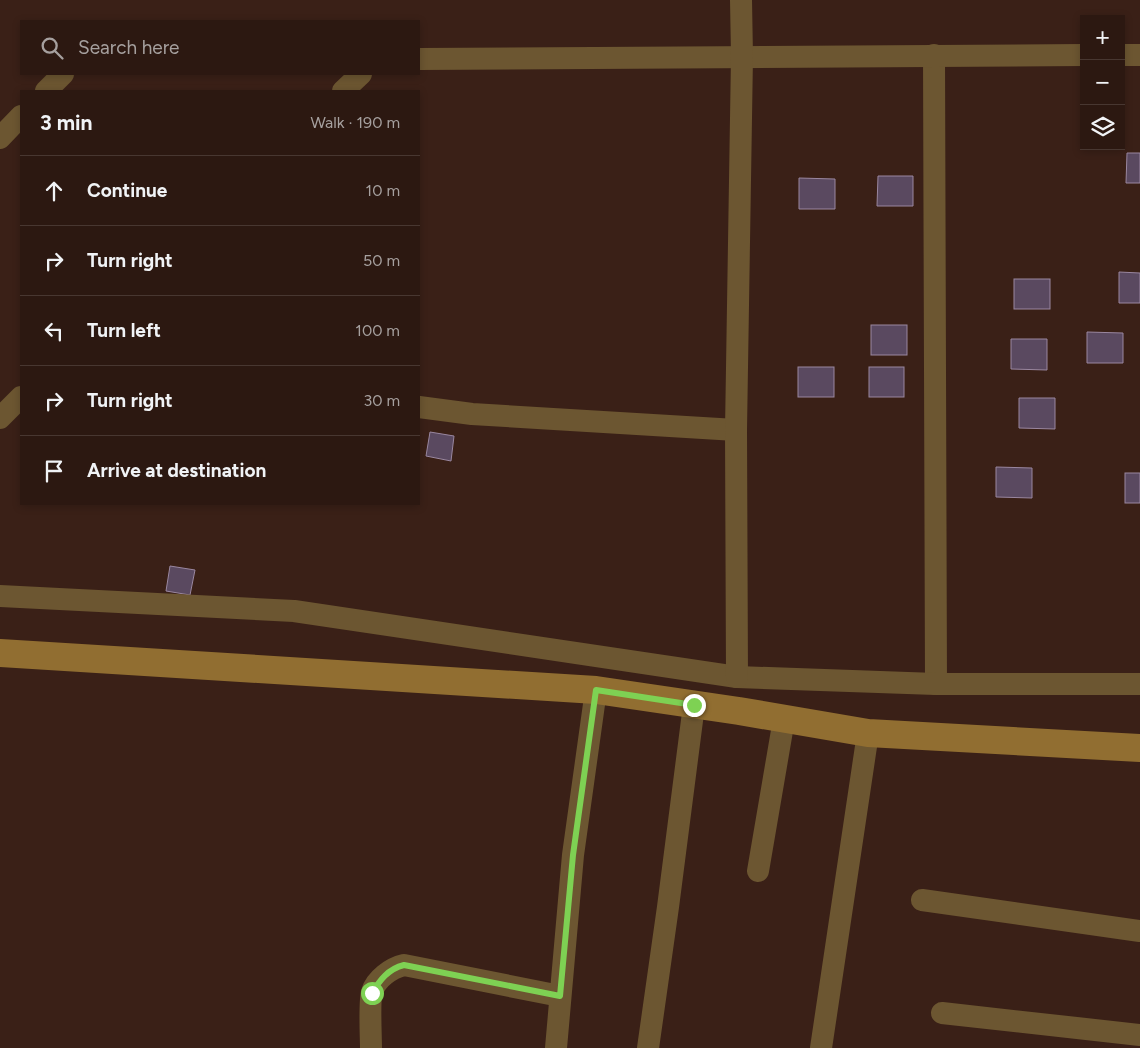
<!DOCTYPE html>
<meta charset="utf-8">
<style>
:root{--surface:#2c1811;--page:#38251f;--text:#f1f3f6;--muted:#a6a09f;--line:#483731}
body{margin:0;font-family:Figtree,sans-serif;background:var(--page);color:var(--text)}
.controls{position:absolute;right:15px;top:15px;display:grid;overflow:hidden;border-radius:0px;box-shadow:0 2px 8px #0003}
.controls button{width:45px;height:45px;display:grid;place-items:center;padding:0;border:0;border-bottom:1px solid var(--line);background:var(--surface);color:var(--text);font:25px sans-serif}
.stop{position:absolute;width:15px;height:15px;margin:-11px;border:4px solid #7ed153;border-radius:50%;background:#fff}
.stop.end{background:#7ed153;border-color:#fff;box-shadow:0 1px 5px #0008}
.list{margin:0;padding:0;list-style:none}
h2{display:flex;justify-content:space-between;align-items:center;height:65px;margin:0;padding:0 20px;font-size:21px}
h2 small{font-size:16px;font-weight:400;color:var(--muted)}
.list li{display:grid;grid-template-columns:32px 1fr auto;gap:15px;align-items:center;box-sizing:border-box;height:70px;padding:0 20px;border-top:1px solid var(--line)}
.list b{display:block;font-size:19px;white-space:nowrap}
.list em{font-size:16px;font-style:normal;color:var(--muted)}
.icon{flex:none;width:28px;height:28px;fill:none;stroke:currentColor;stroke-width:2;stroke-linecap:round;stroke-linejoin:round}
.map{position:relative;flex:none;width:1140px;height:1048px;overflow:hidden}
.search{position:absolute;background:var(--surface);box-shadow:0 2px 8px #0003;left:20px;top:20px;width:400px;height:55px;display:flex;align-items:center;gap:12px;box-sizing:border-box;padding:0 18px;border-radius:0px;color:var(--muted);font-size:19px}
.panel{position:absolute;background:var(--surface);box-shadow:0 2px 8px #0003;left:20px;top:90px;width:400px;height:415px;border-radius:0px}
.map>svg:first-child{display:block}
.building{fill:#5a4960;stroke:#9a87a0}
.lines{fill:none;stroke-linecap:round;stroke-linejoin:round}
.street{stroke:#6c5631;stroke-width:22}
.secondary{stroke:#916e31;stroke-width:28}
.route{stroke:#7ed153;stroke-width:6}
</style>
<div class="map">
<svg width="1140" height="1048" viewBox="0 0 1140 1048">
<rect width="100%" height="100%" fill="#3a2017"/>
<g class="building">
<path d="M1127,153H1140V183H1126Z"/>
<path d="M878,176H913V206H877Z"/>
<path d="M799,178L835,179V209H799Z"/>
<path d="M1119,272L1140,273V303H1119Z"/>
<rect x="1014" y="279" width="36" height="30"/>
<rect x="871" y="325" width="36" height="30"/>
<path d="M1087,332L1123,333V363H1087Z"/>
<path d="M1011,339H1047V370L1011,369Z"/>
<rect x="798" y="367" width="36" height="30"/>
<rect x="869" y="367" width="35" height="30"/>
<path d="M1019,398H1055V429L1019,428Z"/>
<path d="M430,432L454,436L451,461L426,456Z"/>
<path d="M996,467L1032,468V498L996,497Z"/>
<rect x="1125" y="473" width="15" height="30"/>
<path d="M170,566L195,570L190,595L166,591Z"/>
</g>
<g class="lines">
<g class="street">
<path d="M934,55L936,684"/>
<path d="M1121,55H1140"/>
<path d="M419,59L1084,55"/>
<path d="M46,91L63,74"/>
<path d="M343,91L361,74"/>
<path d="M0,138L21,116"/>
<path d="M419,407L472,414L736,430"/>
<path d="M0,418L21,397"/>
<path d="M0,596L294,611L737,677L936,684H1140"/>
<path d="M737,677L736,430L742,56L741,0"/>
<path d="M758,871L784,719"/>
<path d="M922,900L1140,931"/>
<path d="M942,1013L1140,1035"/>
<path d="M371,1048C371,1037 369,1000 372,992C376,979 391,968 404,965L560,996"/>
<path d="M556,1048L573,855L596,690"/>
<path d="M648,1048L668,907L694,705"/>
<path d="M821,1048L868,733"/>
</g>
<path class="secondary" d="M0,653L596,690L739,711L868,733L1140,748"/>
</g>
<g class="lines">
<path class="route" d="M372,993C380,980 388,969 404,965L560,996L573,855L596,690L694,705"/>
</g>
</svg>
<div class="controls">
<button>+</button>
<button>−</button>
<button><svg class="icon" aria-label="layers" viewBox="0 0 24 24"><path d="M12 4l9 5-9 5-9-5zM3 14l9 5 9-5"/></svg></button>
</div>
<div class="stop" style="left:372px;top:993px"></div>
<div class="stop end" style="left:694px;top:705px"></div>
<div class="search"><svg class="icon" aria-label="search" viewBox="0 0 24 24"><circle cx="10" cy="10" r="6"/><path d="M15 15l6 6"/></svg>Search here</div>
<section class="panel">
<h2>3 min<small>Walk · 190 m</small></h2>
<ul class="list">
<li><svg class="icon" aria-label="ahead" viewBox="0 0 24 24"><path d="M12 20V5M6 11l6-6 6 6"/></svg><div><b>Continue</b></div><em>10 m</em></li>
<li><svg class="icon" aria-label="right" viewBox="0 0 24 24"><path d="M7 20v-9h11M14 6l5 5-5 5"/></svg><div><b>Turn right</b></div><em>50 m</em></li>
<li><svg class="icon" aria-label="left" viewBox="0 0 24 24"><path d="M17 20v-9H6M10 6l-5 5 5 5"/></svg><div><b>Turn left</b></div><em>100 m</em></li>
<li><svg class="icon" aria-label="right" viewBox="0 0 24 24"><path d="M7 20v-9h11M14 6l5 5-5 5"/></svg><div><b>Turn right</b></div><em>30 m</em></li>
<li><svg class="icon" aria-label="arrive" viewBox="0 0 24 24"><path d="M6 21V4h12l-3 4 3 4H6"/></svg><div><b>Arrive at destination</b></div></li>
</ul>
</section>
</div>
